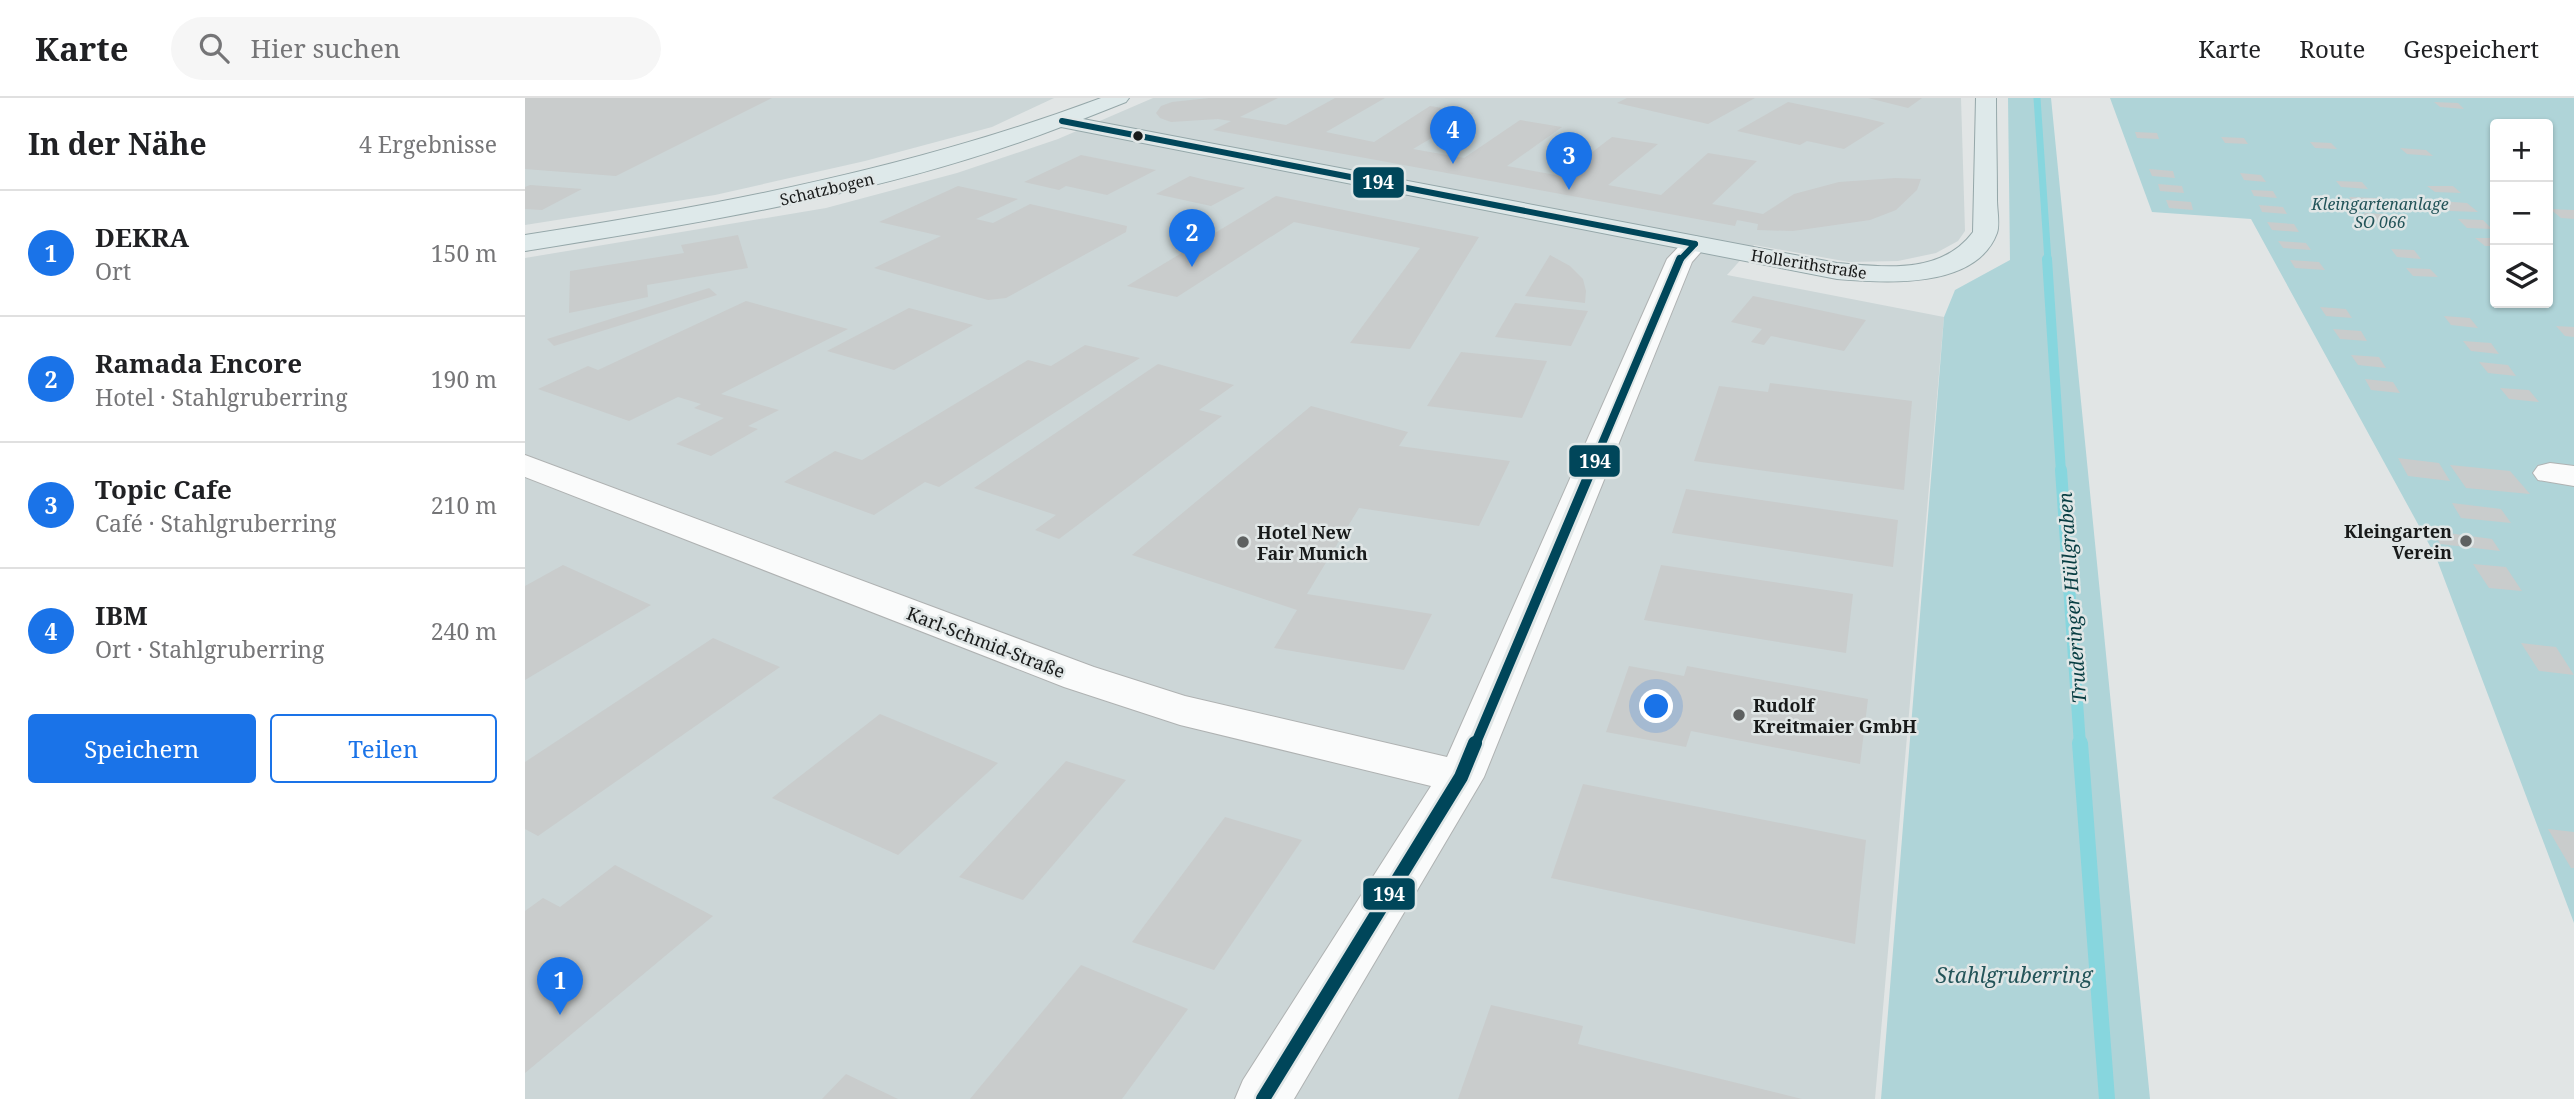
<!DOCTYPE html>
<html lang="de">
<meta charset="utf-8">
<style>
:root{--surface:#fff;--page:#f6f6f6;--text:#202124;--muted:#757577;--line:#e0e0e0;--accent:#1a73e8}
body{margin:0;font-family:"Noto Serif",serif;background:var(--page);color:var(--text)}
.controls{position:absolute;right:21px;top:21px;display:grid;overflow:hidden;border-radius:7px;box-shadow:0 2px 5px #0004}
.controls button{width:63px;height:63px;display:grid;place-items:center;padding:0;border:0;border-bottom:2px solid var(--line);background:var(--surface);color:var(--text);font:35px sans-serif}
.you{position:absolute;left:1132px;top:609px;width:24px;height:24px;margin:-18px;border:5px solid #fff;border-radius:50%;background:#1a73e8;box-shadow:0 0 0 10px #1a73e833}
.badge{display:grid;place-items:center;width:46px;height:46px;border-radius:50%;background:var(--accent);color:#fff;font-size:23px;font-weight:700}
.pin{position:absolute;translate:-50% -58px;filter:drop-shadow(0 2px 4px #0008)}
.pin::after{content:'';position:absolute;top:37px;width:24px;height:21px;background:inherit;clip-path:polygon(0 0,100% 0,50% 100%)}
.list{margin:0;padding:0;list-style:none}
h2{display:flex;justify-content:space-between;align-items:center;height:91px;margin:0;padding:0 28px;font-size:30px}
h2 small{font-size:23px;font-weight:400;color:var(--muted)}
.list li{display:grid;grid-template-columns:46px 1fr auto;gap:21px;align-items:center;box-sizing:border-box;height:126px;padding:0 28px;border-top:2px solid var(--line)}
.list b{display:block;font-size:26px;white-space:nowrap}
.list p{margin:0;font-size:23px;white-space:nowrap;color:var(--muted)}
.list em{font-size:23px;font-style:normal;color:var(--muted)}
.actions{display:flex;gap:14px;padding:21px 28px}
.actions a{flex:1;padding:16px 0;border:2px solid var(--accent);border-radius:7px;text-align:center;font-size:24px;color:var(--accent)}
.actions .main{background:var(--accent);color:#fff}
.icon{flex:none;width:38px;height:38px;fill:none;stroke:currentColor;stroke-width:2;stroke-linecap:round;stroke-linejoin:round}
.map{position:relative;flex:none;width:2049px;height:1001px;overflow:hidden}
header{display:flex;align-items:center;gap:42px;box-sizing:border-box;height:98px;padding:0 35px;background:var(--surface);border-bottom:2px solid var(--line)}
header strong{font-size:33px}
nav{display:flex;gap:38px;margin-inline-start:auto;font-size:24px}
.search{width:490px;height:63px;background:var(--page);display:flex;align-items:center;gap:18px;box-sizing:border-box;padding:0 24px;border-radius:38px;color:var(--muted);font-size:26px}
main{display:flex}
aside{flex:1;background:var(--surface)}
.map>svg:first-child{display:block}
.built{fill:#ccd6d7}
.green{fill:#afd4d8;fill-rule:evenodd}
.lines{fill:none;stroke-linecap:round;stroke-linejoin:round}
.stream-far3{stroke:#87d6de;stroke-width:7}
.stream-far2{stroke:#87d6de;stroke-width:10}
.stream-far1{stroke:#87d6de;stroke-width:12}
.stream{stroke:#87d6de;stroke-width:16}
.building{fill:#c9cccc}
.minor-casing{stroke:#afb2b2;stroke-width:2}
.major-casing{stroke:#95a7a9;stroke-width:2}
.minor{fill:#fafbfb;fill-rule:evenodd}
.major{fill:#dee9ea;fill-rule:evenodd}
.bus-1-far3-casing{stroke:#e0e6e6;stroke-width:10}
.bus-1-far2-casing{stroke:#e0e6e6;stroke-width:12}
.bus-1-far1-casing{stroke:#e0e6e6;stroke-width:16}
.bus-1-casing{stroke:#e0e6e6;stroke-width:19}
.bus-1-far3{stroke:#00465a;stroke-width:6}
.bus-1-far2{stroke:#00465a;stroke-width:8}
.bus-1-far1{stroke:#00465a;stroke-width:10}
.bus-1{stroke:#00465a;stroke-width:14}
.bus-dot{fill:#181a1a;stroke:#e0e6e6;stroke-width:2.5}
.poi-dot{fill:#5e6161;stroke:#e0e6e6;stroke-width:2.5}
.labels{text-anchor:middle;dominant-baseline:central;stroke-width:5;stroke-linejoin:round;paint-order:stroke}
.far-street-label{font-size:16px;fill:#181a1a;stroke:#e0e6e6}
.far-park-label{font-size:16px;font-style:italic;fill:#235459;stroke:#e0e6e6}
.poi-label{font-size:18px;font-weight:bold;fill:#181a1a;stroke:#e0e6e6;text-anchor:start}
.street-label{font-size:18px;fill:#181a1a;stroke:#e0e6e6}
.water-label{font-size:19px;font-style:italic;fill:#073d42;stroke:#e0e6e6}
.near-park-label{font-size:21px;font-style:italic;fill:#235459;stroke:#e0e6e6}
.line-badge{stroke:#e0e6e6;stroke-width:2.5}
.badge-label{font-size:19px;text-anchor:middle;font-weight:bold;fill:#fff}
</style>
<header>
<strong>Karte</strong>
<div class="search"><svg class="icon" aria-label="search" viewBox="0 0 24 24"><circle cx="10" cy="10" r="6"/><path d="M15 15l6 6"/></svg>Hier suchen</div>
<nav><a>Karte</a><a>Route</a><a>Gespeichert</a></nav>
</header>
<main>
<aside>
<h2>In der Nähe<small>4 Ergebnisse</small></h2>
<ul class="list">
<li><span class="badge">1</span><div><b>DEKRA</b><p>Ort</p></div><em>150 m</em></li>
<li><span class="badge">2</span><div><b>Ramada Encore</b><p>Hotel · Stahlgruberring</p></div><em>190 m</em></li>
<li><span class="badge">3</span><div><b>Topic Cafe</b><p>Café · Stahlgruberring</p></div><em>210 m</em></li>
<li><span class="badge">4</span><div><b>IBM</b><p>Ort · Stahlgruberring</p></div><em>240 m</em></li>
</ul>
<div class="actions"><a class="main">Speichern</a><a>Teilen</a></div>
</aside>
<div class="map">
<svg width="2049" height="1001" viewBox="0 0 2049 1001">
<rect width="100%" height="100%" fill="#e1e5e5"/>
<g class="built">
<path d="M0,0H529L467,29L340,63L190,97L0,127Z"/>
<path d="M628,0H1436L1440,133L1433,143L1411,155L1373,163L1324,164L1229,147L1202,177L1419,219L1350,1001H0V160L301,110L432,75L533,41Z"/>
</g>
<g class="green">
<path d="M1483,0H1526L1625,1001H1356L1419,219L1430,192L1485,162Z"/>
<path d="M1585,0H2049V825L1911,459L1726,121L1627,114ZM1970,26H2023V205H1970Z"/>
</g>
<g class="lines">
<path class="stream-far3" d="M1512,0L1523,163"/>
<path class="stream-far2" d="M1522,161L1536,374"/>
<path class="stream-far1" d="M1536,372L1555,647"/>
<path class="stream" d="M1555,645L1582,1001"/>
</g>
<g class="building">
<path d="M0,0H247L91,78L0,71Z"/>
<path d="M684,0H753L715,19L761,27L810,0H860L801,34L849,44L905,8L949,15L888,51L939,60L995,22L1037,29L982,68L1036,78L1087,39L1133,46L1083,87L1136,97L1183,55L1232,63L1187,106L1238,116L1269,96L1314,84L1371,80L1396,81L1392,92L1371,112L1345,122L1268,133L1232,132L1233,126L1212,122L1210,128L688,32L706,23L693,21L646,24L635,20L631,15L636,8L647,4Z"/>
<path d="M1102,0H1230L1183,26L1092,5Z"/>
<path d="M1343,0H1397L1383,10Z"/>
<path d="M1263,4L1335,19L1360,25L1319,51L1282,43L1275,47L1212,33Z"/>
<path d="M1909,4L1933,5L1939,11L1915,9Z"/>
<path d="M1610,34L1632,35L1634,41L1612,40Z"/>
<path d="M1696,39L1719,40L1723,46L1700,45Z"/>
<path d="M1785,44L1806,45L1812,51L1790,50Z"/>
<path d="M1875,50L1901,52L1908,58L1882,56Z"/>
<path d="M556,57L631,72L582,97L541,88L534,92L499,84Z"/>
<path d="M1624,71L1648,73L1650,80L1627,78Z"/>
<path d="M1715,75L1736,77L1741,84L1719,82Z"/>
<path d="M665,78L681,82L720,90L686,108L631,96Z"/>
<path d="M1811,83L1837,84L1843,91L1816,89Z"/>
<path d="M1633,86L1657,88L1659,95L1635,93Z"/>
<path d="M5,87L57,91L17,112L0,111V89Z"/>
<path d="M433,88L493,101L451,121L468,125L505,106L602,128L601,134L481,200L463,202L349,170L416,138L354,124Z"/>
<path d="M1902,88H1928L1936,95L1910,94Z"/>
<path d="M1726,92L1748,93L1752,100L1729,98Z"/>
<path d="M751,98L853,119L954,139L885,251L825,245L895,150L769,124L652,199L602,188Z"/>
<path d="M1824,99L1851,100L1857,107L1829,105Z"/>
<path d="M1641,102L1666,104L1668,112L1644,110Z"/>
<path d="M1915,103L1942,105L1953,114L1925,113Z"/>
<path d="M1734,107L1758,109L1762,116L1737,114Z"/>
<path d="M2025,111L2049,112V121L2036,120Z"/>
<path d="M1838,115L1861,116L1867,124L1844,122Z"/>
<path d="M1933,121L1958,122L1967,131L1942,130Z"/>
<path d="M1742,124L1769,126L1774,134L1747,132Z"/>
<path d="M213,137L223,170L122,187L123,199L44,215L45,173L159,155L156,147Z"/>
<path d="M1950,140H1970V148H1960Z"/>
<path d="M1753,143L1781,145L1786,152L1758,150Z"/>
<path d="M1866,151L1889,152L1896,161L1872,159Z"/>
<path d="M1025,157L1045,168L1058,181L1061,193L1060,205L1000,198Z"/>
<path d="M1765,162L1794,164L1800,172L1770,170Z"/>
<path d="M1881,170L1905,171L1913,179L1888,178Z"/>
<path d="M184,190L192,197L29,248L22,241Z"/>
<path d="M1228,198L1341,222L1319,253L1246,238L1239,247L1226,244L1237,231L1206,224Z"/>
<path d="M221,203L323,231L196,296L254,312L223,328L233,331L186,358L151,346L199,320L169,310L176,306L153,299L104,323L13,291L63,268L73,272Z"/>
<path d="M990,205L1063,213L1046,248L970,239Z"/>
<path d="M1795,209L1821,211L1827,220L1801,218Z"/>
<path d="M384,210L448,227L369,272L302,253Z"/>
<path d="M1919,218L1945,220L1953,230L1926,227Z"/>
<path d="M2031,228L2049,229V239L2040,238Z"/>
<path d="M1808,231L1836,233L1842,243L1815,241Z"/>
<path d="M1938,243L1966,245L1974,256L1946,253Z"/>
<path d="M560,247L615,260L414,389L400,384L349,417L259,384L310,353L337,362L503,262L526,268Z"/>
<path d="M936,254L1022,263L997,320L902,308Z"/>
<path d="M1826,257L1854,259L1861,270L1833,267Z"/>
<path d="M1954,264L1983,267L1991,278L1963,275Z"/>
<path d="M633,266L709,287L674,312L697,318L534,441L510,432L531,417L449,390Z"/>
<path d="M1840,281L1868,284L1875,295L1846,292Z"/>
<path d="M1245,285L1387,303L1379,392L1169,363L1194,288L1243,294Z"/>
<path d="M1975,290L2004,292L2014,304L1984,301Z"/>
<path d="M786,308L883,334L874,348L985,363L954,428L834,410L782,496L907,516L879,572L749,550L772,512L607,457Z"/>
<path d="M1873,360L1914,365L1925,383L1883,378Z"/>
<path d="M1925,367L1985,373L2005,396L1941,390Z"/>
<path d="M1161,391L1373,422L1368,469L1147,435Z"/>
<path d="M1927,405L1976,411L1986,425L1936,420Z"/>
<path d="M1908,433L1967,441L1975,453L1915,446Z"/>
<path d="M1948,466L1981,469L1997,493L1964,490Z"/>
<path d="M38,467L126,507L0,582V488Z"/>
<path d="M1136,467L1328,496L1321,555L1119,522Z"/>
<path d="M188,540L255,569L13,738L0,731V664Z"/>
<path d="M1996,545L2031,549L2049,577L2014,573Z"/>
<path d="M1104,568L1159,578L1162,568L1343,601L1335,666L1166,633L1161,649L1081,634Z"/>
<path d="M355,616L473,665L373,757L247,700Z"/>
<path d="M541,663L601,682L498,802L434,779Z"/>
<path d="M1058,686L1341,742L1330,846L1026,780Z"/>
<path d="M700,719L777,742L689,872L607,844Z"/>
<path d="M2023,731L2049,734V770H2046Z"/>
<path d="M90,767L188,818L0,975V813L18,800L35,809Z"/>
<path d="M556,867L663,911L597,1001H445Z"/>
<path d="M966,907L1058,928L1053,946L1277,1001H933Z"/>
<path d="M321,976L373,1001H297Z"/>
</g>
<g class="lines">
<g class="minor-casing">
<g id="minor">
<path d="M1170,138L1179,141L1183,146L1167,164L959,679L769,1001H710L718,982L906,688L655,627L539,589L0,379V357L569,569L660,598L922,659L1142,161L1161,141Z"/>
<path d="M2025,365L2049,368V388L2013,382L2008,375L2013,368Z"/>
</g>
</g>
<g class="major-casing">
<path id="major" d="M576,0H604L601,4L558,21L1312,165C1360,169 1416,177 1448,134L1451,0H1471C1471,34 1472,68 1472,102C1472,112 1475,126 1472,135C1451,192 1359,185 1312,181L536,29C365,95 180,124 0,153V137C196,107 389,70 576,0Z"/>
</g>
<use href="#minor" class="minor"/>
<use href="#major" class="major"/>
<g class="bus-1-far3-casing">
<g id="bus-1-far3">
<path d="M537,23L1170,146"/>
<path d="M1154,163L1170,146"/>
</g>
</g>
<g class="bus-1-far2-casing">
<path id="bus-1-far2" d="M1065,374L1155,161"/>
</g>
<g class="bus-1-far1-casing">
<path id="bus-1-far1" d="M950,647L1066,372"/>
</g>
<g class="bus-1-casing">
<path id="bus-1" d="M738,1001L936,679L950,645"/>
</g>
<use href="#bus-1-far3" class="bus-1-far3"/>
<use href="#bus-1-far2" class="bus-1-far2"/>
<use href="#bus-1-far1" class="bus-1-far1"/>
<use href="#bus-1" class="bus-1"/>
</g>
<circle class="bus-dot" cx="613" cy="38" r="6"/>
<g class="poi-dot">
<circle cx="1941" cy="443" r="7"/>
<circle cx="718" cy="444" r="7"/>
<circle cx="1214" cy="617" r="7"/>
</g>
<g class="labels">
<g class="far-street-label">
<text transform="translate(302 91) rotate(-13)">Schatzbogen</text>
<text transform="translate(1284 166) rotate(9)">Hollerithstraße</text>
</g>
<g class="far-park-label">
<text x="1855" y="106">Kleingartenanlage<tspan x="1855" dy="18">SO 066</tspan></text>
</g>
<g class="poi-label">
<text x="1927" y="433" text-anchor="end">Kleingarten<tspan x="1927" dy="21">Verein</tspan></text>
<text x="732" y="434">Hotel New<tspan x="732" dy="21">Fair Munich</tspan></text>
<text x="1228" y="607">Rudolf<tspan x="1228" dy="21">Kreitmaier GmbH</tspan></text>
</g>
<g class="street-label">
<text transform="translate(461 544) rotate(21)">Karl-Schmid-Straße</text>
</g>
<g class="water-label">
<text transform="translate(1547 500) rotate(-94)">Truderinger Hüllgraben</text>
</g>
<g class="near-park-label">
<text x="1489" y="877">Stahlgruberring</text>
</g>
</g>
<g class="line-badge">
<rect x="827" y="68" width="53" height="33" rx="7" fill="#00465a"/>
<rect x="1043" y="346" width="53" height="34" rx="7" fill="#00465a"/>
<rect x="837" y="779" width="54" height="34" rx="7" fill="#00465a"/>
</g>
<g class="badge-label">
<text x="853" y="91">194</text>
<text x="1070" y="370">194</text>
<text x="864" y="803">194</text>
</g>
</svg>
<div class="controls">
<button>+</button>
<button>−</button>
<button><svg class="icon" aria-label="layers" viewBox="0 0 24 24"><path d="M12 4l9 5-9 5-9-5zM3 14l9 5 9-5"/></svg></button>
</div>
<div class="you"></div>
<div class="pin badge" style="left:35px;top:917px">1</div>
<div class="pin badge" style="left:667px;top:169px">2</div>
<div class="pin badge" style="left:1044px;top:92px">3</div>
<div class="pin badge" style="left:928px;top:66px">4</div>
</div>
</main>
